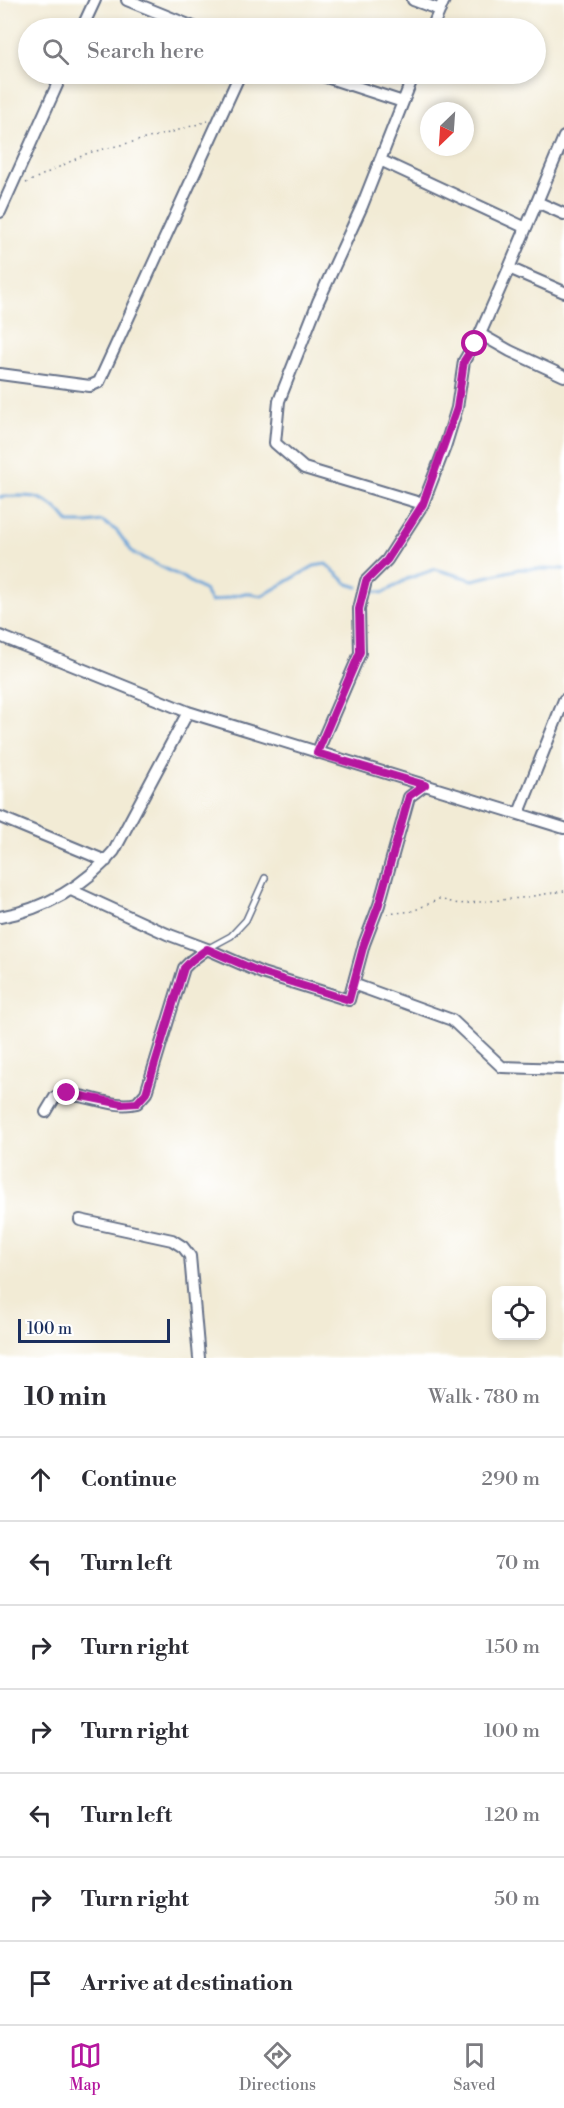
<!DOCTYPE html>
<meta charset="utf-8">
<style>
:root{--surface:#fff;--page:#f2f2f3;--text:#2b2b33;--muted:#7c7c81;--line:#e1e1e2;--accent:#b5179e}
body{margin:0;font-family:"Libre Bodoni",serif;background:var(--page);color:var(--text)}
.controls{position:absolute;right:18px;bottom:18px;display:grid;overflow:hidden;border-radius:12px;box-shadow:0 3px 9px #0003}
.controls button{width:54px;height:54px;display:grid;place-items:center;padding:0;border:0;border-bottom:2px solid var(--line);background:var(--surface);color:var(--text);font:30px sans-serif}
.compass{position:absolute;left:420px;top:102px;width:54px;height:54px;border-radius:50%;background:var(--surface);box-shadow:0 3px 9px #0003;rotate:205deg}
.scale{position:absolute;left:18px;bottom:15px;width:152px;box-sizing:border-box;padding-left:6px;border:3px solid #1b2f5e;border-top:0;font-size:16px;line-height:21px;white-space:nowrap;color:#1b2f5e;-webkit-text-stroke:4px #fff;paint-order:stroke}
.stop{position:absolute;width:18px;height:18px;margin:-14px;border:4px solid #b5179e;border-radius:50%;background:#fff}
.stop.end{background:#b5179e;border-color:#fff;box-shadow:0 2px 6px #0008}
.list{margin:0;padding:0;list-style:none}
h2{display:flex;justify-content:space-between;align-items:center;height:78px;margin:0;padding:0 24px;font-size:26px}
h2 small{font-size:20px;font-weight:400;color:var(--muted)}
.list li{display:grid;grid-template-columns:39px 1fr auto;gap:18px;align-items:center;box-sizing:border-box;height:84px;padding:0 24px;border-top:2px solid var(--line)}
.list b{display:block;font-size:22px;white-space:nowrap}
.list em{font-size:20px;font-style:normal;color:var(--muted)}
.icon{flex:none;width:33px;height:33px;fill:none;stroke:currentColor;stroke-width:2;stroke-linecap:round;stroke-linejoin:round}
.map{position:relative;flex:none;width:564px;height:1358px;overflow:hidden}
.search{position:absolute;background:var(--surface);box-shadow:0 3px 9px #0003;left:18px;right:18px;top:18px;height:66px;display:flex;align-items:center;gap:15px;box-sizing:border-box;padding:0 21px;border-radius:33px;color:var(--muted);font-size:22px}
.sheet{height:666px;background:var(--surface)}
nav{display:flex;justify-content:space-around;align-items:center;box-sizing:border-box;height:84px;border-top:2px solid var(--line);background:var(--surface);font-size:16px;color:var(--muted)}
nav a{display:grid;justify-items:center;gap:3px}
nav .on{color:var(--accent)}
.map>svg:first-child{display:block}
</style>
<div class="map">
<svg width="564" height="1358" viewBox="0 0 564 1358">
<rect width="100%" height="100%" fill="#fff"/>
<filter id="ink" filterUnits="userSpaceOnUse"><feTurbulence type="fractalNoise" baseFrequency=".0167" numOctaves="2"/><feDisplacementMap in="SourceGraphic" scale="12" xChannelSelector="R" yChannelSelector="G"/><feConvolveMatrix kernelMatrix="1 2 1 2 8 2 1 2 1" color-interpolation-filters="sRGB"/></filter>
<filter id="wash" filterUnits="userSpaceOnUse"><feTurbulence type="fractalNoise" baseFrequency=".008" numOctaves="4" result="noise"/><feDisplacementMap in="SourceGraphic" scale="24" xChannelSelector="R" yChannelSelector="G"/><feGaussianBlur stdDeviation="1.35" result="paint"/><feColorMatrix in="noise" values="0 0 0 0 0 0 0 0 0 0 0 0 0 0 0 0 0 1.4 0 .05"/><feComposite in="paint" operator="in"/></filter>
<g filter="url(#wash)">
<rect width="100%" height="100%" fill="#f2ebd5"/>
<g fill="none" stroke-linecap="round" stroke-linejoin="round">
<!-- stream -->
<path stroke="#68a2d7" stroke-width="3" d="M0 497C32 494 49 495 69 523H87L102 521 117 531 133 553 182 577 205 591 211 602 245 593 262 596 314 566 326 564 348 584 358 587
M373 591 383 593 407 579 435 569 473 580 519 569H564"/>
</g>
</g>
<g filter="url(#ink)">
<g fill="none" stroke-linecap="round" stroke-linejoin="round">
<!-- service casing -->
<g stroke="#667188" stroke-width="8">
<path id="service" d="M207 949 231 936 246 920 265 878"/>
</g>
<!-- minor casing -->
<g stroke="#667188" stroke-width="14">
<path id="minor" d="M127 0 196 28
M413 0 440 10
M82 28 95 0
M432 28 444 0
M317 74 403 102
M414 74 362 206 318 302 279 401 275 443 304 468 423 504
M564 137 537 202 564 214
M380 160 526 228
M537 202 509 268 564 292
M0 212 62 74
M480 334 510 351 564 376
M0 374 90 386 99 382 240 74
M0 636 188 712 564 828
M317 753 360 653 359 609 366 581 387 560 423 504 445 447 457 408 464 361 480 334 509 268
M519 813 564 700
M0 817 106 861
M0 917C45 909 85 886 114 851L188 712
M207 949 262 973 349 1000 364 944 379 905 409 797 425 785
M353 984 452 1020 502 1067 564 1069
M46 1112 55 1097C82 1089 109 1110 137 1103L146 1093 184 968 192 960 207 949 167 934 71 890
M80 1220 172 1240 183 1247 190 1256 199 1358"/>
</g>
<!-- path -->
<path stroke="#667188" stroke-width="1.5" stroke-dasharray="1.5 4.5" stroke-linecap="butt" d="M26 183 88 153 169 133 208 121
M387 914 413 911 439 899 459 904 521 898 564 891"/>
<!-- service -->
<use href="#service" stroke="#fff" stroke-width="5"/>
<!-- minor -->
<use href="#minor" stroke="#fff" stroke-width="10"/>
</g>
</g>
<g fill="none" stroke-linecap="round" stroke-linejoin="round" filter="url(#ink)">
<!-- route -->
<path stroke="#b5179e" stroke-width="8" d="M67 1093 122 1104 137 1103 146 1093 184 968 192 960 207 949 262 973 349 1000 364 944 379 904 409 796 425 785 317 753 360 652 359 609 366 581 387 560 423 504 457 408 464 361 475 344"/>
</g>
</svg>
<div class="controls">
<button><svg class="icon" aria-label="locate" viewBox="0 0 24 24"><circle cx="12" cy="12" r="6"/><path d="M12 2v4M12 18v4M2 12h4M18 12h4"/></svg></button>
</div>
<svg class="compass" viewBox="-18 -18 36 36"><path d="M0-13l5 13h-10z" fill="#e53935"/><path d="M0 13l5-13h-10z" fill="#7c7c81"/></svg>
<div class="scale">100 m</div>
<div class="stop" style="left:475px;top:344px"></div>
<div class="stop end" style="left:67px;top:1093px"></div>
<div class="search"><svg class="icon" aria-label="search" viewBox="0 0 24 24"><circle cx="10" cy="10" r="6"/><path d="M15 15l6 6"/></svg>Search here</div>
</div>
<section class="sheet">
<h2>10 min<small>Walk · 780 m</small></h2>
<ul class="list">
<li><svg class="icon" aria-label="ahead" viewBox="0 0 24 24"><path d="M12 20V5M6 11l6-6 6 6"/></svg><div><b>Continue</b></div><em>290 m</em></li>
<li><svg class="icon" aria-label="left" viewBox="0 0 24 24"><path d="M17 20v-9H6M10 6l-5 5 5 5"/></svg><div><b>Turn left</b></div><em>70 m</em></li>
<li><svg class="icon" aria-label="right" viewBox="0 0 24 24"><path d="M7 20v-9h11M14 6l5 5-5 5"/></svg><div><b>Turn right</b></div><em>150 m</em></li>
<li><svg class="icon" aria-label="right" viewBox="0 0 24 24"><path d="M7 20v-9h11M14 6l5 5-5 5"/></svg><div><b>Turn right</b></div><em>100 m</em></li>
<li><svg class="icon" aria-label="left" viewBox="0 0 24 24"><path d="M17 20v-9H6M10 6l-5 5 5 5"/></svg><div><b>Turn left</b></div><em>120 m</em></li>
<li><svg class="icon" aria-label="right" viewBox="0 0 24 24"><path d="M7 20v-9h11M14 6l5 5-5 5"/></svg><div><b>Turn right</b></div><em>50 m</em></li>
<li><svg class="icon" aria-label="arrive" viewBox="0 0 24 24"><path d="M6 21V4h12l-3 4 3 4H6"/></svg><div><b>Arrive at destination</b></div></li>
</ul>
</section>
<nav>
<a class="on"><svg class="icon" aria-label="map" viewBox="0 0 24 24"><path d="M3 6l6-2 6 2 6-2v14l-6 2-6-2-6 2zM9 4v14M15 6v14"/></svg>Map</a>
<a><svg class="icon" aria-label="directions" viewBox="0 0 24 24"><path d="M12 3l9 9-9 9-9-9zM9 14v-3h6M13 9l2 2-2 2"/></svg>Directions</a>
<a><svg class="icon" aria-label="saved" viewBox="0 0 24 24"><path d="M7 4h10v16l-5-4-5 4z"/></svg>Saved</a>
</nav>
